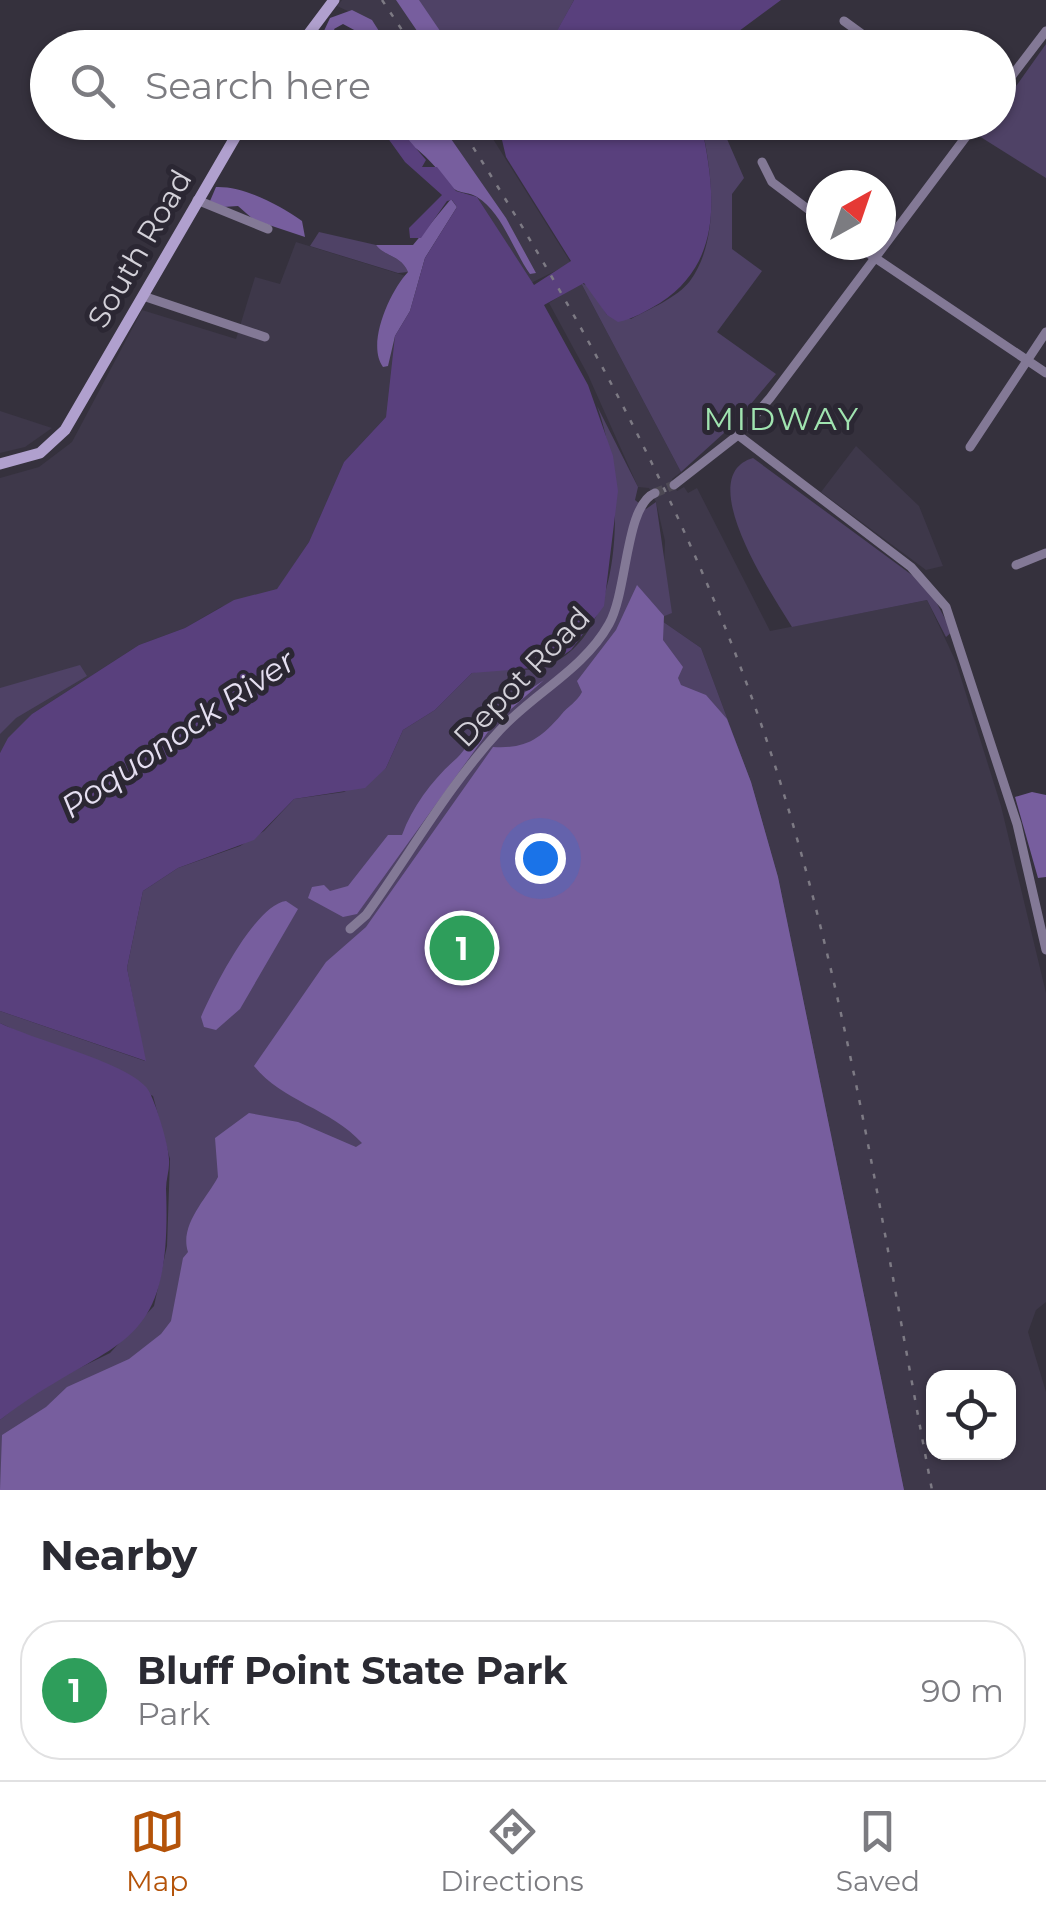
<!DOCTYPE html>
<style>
:root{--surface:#fff;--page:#f2f2f3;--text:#2b2b33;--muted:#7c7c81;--line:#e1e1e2;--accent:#b45309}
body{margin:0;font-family:Montserrat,sans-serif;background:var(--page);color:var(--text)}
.controls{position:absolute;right:30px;bottom:30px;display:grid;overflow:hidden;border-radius:20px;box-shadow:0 2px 8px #0004}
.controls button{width:90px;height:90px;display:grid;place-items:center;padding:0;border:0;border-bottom:2px solid var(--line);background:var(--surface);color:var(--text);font:50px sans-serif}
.compass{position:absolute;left:806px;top:170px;width:90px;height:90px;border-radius:50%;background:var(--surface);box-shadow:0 2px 8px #0004;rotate:40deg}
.you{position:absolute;left:540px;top:858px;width:35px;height:35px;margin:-25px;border:8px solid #fff;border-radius:50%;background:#1a73e8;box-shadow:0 0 0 15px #1a73e833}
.badge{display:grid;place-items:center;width:65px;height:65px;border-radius:50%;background:var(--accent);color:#fff;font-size:32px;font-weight:700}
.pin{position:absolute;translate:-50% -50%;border:5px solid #fff;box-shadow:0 2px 10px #0006}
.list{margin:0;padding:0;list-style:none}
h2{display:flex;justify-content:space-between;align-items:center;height:130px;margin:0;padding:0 40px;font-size:42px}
h2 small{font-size:32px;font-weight:400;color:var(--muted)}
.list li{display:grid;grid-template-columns:65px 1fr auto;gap:30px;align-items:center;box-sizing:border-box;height:140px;margin:0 20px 20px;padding:0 20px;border:2px solid var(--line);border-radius:40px}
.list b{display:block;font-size:38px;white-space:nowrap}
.list p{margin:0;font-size:32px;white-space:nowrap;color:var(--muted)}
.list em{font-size:32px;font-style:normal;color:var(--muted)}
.icon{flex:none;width:55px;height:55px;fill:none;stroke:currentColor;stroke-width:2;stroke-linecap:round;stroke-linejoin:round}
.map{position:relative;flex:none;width:1046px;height:1490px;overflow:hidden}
.search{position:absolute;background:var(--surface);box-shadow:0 2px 8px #0004;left:30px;right:30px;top:30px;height:110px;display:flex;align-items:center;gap:25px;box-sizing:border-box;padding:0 35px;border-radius:55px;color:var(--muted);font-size:38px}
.sheet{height:290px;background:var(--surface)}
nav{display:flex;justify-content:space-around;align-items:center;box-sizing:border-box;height:140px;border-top:2px solid var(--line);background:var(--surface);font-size:28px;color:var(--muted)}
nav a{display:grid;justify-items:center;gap:5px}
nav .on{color:var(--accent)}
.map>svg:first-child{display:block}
</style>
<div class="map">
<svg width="1046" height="1490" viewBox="0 0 1046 1490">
<rect width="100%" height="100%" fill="#35313d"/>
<!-- built -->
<path fill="#3e384a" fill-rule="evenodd" d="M342 0H399L432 47H385L367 20 337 6Z
M431 123H483L571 263 531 283Z
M296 242 419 280 386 417 344 462 309 542 277 590 221 607 185 628 139 645 32 714 0 753V478L39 467 72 442 142 310 236 339 255 277 280 284Z
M581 283 681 472 672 479 677 491 684 487 688 493 697 488 770 631 927 600 956 662 1001 806 1046 993V1302L1036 1310 1028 1332 1046 1392V1490H904L778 877 751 782 701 648 662 621 665 541 656 502 649 488 638 487 588 375 549 303ZM934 1378H1008V1452H934Z
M0 411 52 428 25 447 0 453Z
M856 446 919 506 943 566 926 570 821 492Z"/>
<!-- green -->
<path fill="#4f4266" d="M410 0H574L548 48 444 47Z
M1046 44V178L979 136 989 123 998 122 999 110Z
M701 123H720L744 178 732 194V249L762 271 717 332 776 374 735 423 681 472 581 283 590 287 607 315 631 319C649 309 677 298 690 281 721 238 712 171 701 123Z
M319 232 376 245C385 257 401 255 408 272L398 273 310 246Z
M597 406 638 487 635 500 646 509 656 502 672 613 662 617V621L701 648 751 782 778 877 904 1490H0V1420L39 1388 110 1353 154 1306 167 1246 170 1159 153 1096 0 1023V1011L145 1061 127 968 143 891 178 868 240 846 264 831 294 799 344 792 386 768 403 730 435 710 472 673C496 665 526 675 549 665 631 630 623 475 597 406Z
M753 458 916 578 932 594 952 632 946 637 927 600 792 627C774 597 691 476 753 458Z
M80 665 87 676 16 718 0 734V688Z"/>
<!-- forest -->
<path fill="#775e9e" d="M396 0H419L451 47H428Z
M352 10 372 20 389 47H363L356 31 343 24 334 29 343 47H326L323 33 330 18Z
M394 123H440L506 218 536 273 530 274C514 252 502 212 477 197 468 191 458 195 450 185 436 167 417 143 394 137L390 129Z
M216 187C244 186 280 205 302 221L305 237 254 220 238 206 223 207 210 201Z
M451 199 457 207 425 258 410 311 395 336 388 366 383 367C366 344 390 291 408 272 401 255 385 257 376 245H413Z
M637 585 664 616 663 640 683 667 678 678 681 685 706 695 727 719 751 782 778 877 904 1490H0L2 1435 46 1407 67 1387 129 1359 161 1334 171 1321 183 1258 188 1252C179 1225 207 1198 218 1177L215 1138 249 1113 298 1122 356 1147 362 1143C331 1109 282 1101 254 1066L326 962 366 927 493 747C526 749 540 739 561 715 568 706 577 702 582 692L577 681 616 630Z
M544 680 493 725 357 914 343 917 308 898 312 887 324 885 330 891 348 886 388 835H402C413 805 434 778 457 758 465 751 475 731 485 721 502 704 524 694 544 680Z
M1032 792 1046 795V877L1038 878 1015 797Z
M286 901 298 909 240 1009 216 1030 204 1027 201 1017C213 989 255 905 286 901Z"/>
<!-- water -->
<path fill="#59407d" d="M574 0H781L735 34 728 47H548Z
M377 123H394L391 133 408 139 426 160 422 167H437L456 191 477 197 534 285 571 261 506 157 498 123H701C715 190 725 261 660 303 646 311 633 319 618 322L607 315 584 283 544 305 588 385 613 456 618 491 604 606 571 650 546 667 472 673 435 710 403 730 386 768 365 788 294 799 254 840 178 868 143 891 127 968 146 1061 0 1011V753L8 738 32 714 139 645 185 628 234 600 277 589 309 542 344 462 386 417 395 336 410 311 425 258 457 207 452 200 447 201 421 238H410L409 228 442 195 405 162Z
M0 1023C36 1041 123 1061 146 1087 154 1095 169 1146 169 1159 170 1169 166 1179 166 1189 173 1362 112 1333 0 1420Z"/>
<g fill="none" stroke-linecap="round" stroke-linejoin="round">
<!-- minor-tunnel -->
<path stroke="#4d4954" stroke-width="9" stroke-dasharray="9 4.5" stroke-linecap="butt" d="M655 493 674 485"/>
<!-- minor -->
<path stroke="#837996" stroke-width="9" d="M844 21 881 48
M998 94 1046 31
M762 162 772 182 821 219
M197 200 268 229
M856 245 1046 373
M143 296 265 337
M738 435 911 567 946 607 1017 824 1046 950
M970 447 1046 332
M674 485 738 435 770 398 977 122
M1016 565 1046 553
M350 929 366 915C410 854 448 786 500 730 534 693 584 669 609 624 628 590 625 505 655 493"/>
<!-- secondary -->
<path stroke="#b0a0ce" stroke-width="11" d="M298 48 334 0
M0 464 40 453 65 430 244 122"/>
<!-- rail -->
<path stroke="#7d7a84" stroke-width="2.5" stroke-dasharray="5 10" stroke-linecap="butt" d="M382 0 414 48
M457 122C589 328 703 539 777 772 851 1005 886 1251 932 1490"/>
</g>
<g text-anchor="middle" stroke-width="10" stroke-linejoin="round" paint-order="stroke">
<!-- street labels -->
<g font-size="30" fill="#d3d1d9" stroke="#2b2733">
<text transform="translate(140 249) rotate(-60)" y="10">South Road</text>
<text transform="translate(522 677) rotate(-46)" y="10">Depot Road</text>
</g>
<!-- neighbourhood labels -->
<g font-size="32" letter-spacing="2.5" fill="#a0e4b0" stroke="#2b2733">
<text x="782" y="430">MIDWAY</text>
</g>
<!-- water labels -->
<g font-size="32" font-style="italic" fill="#e5dff1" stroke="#2b2733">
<text transform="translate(178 734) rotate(-34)" y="11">Poquonock River</text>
</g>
</g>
</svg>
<div class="controls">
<button><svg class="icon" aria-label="locate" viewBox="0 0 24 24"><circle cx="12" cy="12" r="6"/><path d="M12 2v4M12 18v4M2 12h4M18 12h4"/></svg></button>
</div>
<svg class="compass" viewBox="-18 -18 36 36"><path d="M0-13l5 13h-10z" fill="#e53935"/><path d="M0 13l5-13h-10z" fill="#7c7c81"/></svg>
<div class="you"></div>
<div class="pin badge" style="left:462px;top:948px;background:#2e9e5b">1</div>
<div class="search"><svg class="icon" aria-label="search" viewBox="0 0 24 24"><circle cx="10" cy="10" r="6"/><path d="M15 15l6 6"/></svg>Search here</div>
</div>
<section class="sheet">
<h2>Nearby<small></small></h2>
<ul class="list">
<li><span class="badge" style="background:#2e9e5b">1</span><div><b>Bluff Point State Park</b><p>Park</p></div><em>90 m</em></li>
</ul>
</section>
<nav>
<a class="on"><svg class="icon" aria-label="map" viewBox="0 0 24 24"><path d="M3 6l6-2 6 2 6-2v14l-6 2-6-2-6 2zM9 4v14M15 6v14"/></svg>Map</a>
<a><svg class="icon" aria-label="directions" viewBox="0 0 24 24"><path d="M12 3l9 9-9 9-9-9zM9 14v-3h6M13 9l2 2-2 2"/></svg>Directions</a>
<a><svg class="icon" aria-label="saved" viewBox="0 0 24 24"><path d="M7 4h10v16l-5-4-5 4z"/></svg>Saved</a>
</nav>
